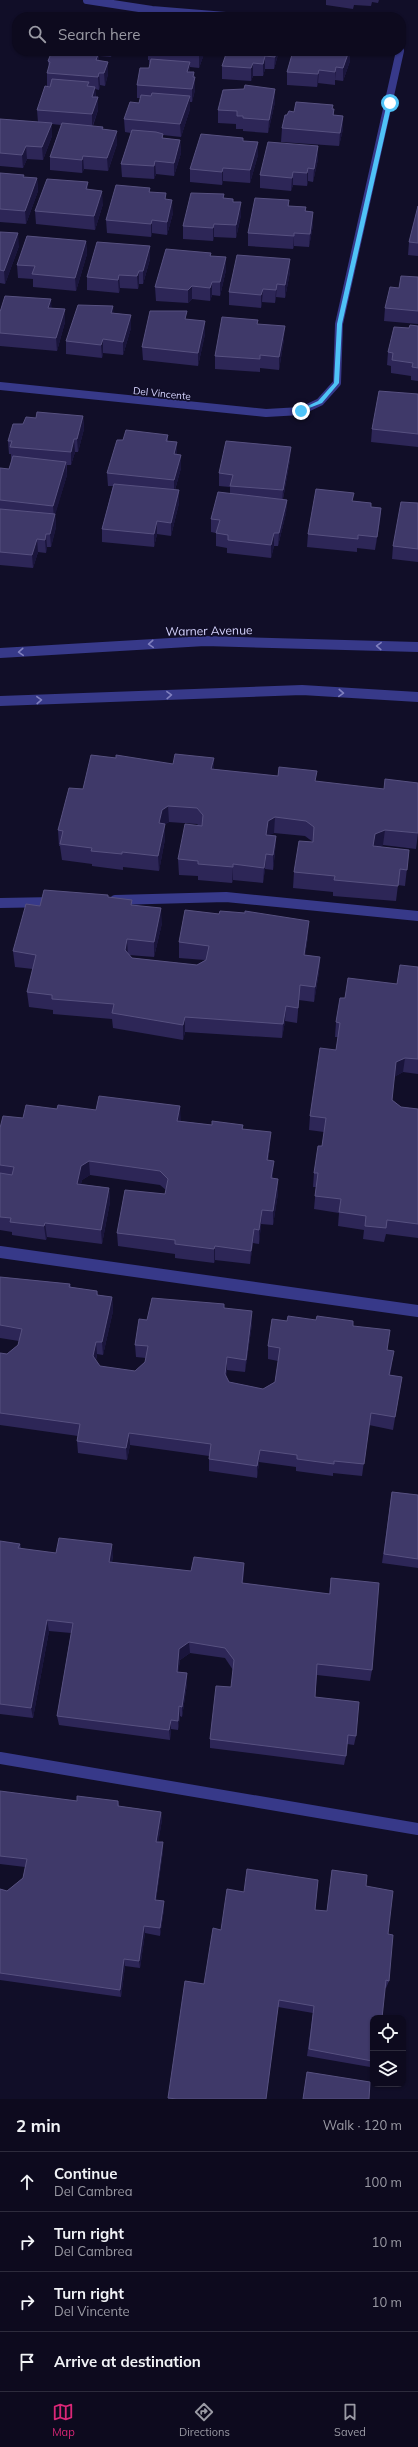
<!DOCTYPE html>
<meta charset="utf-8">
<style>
:root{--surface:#0d0a1e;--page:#161327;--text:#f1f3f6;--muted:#9a9aa4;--line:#2d2b3c;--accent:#db2777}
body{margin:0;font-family:Mulish,sans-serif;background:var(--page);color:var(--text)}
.controls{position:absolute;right:12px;bottom:12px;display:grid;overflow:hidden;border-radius:8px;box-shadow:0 1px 3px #0004}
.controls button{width:36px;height:36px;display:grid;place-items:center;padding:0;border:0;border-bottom:1px solid var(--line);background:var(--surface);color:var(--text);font:20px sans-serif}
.stop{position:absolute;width:12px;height:12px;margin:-9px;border:3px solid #4fc3f7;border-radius:50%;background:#fff}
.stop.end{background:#4fc3f7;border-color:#fff;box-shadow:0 1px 4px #0008}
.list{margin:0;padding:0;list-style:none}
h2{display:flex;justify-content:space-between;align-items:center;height:52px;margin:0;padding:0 16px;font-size:17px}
h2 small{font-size:13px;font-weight:400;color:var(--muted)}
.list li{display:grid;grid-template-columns:26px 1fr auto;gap:12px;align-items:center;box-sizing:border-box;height:60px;padding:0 16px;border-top:1px solid var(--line)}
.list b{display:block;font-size:15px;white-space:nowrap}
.list p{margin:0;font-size:13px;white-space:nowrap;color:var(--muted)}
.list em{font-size:13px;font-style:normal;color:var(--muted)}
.icon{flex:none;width:22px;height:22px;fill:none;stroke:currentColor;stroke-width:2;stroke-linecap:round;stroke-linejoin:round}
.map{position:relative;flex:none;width:418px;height:2099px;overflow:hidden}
.search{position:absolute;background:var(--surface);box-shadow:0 1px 3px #0004;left:12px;right:12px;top:12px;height:44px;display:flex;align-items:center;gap:10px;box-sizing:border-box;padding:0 14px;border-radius:16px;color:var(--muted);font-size:15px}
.sheet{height:292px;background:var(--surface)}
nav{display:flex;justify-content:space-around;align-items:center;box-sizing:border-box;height:56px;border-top:1px solid var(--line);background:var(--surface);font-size:11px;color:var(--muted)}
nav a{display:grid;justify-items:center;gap:2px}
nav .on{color:var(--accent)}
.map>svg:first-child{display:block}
</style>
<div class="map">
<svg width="418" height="2099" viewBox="0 0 418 2099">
<rect width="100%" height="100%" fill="#110e28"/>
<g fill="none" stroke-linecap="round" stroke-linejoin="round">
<!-- minor-far2 -->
<path stroke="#373989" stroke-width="8" d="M87 0 152 10 238 17
M0 386 266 413 301 411 320 402 337 383 339 324 400 51"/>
<!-- minor-far1 -->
<path stroke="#373989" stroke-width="10" d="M0 653 205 641 418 647
M0 701 302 690 418 697
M115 900 226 897 418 916
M0 903 55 902"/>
<!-- minor -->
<path stroke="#373989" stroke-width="12" d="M0 1252 418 1311
M0 1758 418 1829"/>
</g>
<!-- wall -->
<path fill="#2d2657" d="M326 0H379L378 3 372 2 371 6 354 5 353 9 326 5Z
M52 51H113L111 57 99 56V61L108 62V74L105 86 100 85 99 90 95 89 96 97 98 110 93 126 103 129 117 144 108 171 84 169 82 173 50 170V157L61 125 52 124V136L43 160 27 159 23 168 0 166V119L38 122 37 110 50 86H47V73L49 67 48 61Z
M148 51H205L199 68 190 67V72H194L195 90 192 102H190V109L181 137 163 135V138L180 140 181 153 174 176 156 174 154 179 122 177 121 164 131 133 125 132 124 119 139 103 141 98H137V85L149 68 150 64 149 63V60H148Z
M279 51 274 69H265L263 76H253L251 81 222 79V66Z
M293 51H350V61L343 81 335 80V85L318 83 317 87 287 85V72Z
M275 89V102L268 133 243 131V129H236V124L218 123V110Z
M333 109 334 115 343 116V129L339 146 281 142 282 128 287 115 294 112Z
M243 141 258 142V155L250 183 223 181 222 185 190 182V169Z
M318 159 313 182 308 181 307 186 293 185 291 191 260 188V175Z
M0 173 24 177 37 178 38 191 26 224 0 222Z
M88 182V190L103 204 95 230 36 224 35 211Z
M150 188V192L166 199 173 213 167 235 152 233 151 237 107 233 106 220Z
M224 194V198L233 202 241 215 236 238 214 237 213 241 183 239V226Z
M289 200V206L306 207V211L313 212V225L309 247 294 246 293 249 248 246V233Z
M418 206V256L408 255 409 242Z
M0 232 19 246 5 284 0 283Z
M86 241 87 254 76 291 33 287V279L18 278 17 265Z
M211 253V256L226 270 220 296 212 295 210 301 192 299 188 303 156 301 155 287Z
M150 259 143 284H139L138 289 120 288 119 293 87 290V277Z
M290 272 285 298 276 297 275 303 262 302 261 308 229 305V292Z
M418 277V324L384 321 385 308 399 288Z
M65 309V322L57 351 0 346V312Z
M114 313 131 315V328L123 355 103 353 102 358 66 354V341Z
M187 320 205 321V334L198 366 143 360 142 347Z
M258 324 284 339 279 370 260 368V372L215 369V356Z
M418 326V381L411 380V376L391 373V366L387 365 388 352 409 328Z
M418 394V447L371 442 372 429Z
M83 416 84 429 78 452H75L71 465H67V475L55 514 56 527 51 547H47L46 553 38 552 33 568 0 565V468L9 469 12 460H11V454H9L8 441 23 424 36 418Z
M168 435V441L177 455 181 468 175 490H179V503L171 536 157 534 154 547 102 542V529L113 486H108L107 473Z
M290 460 283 499 287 500 286 513 278 546H274L271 558 227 553V548L216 546V533L211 532V519L230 493V487L219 486V473Z
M353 501 371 503V507L381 508 380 521 375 550 357 548V552L307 547 308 534Z
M418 503V562L392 559 393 546Z
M173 764 317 782 418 833 416 849 383 845 380 847 409 850 405 886 398 885 396 901 333 896V892L293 888 294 872 313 842 305 836 274 833 269 835 276 836 275 852 273 870 265 869 263 883 233 880 232 883 198 880V876L179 875 178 859 198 825 197 824 169 822 165 824V839L159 871 123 867V870L92 866V864L62 860 60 846H59L58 830 83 789Z
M108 897 132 905 162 923 154 957 129 955 132 958 197 965 205 960 179 958V942L308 936 305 955 320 957 319 972 314 1002 299 1000 297 1023 285 1021 282 1038 185 1032 183 1040 113 1028 112 1019 53 1014V1010L29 1007 27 992 33 969 15 967 13 951 40 906Z
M418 967V1074L403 1072 394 1077 392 1100 401 1107 418 1109V1238L386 1234 384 1242 363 1239 364 1230 338 1226 339 1213 314 1209 316 1187H313L314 1173 322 1146 324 1132 309 1130 310 1116 336 1050 338 1037H335L336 1022 345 998 397 984Z
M57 1109 181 1120 180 1121 212 1125H243V1129L270 1147 268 1160 273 1175V1178L278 1193 273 1225 261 1224 259 1244 253 1243 250 1264 215 1260 214 1263 175 1258V1254L118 1246 117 1233 165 1194 166 1190 160 1185 90 1175 82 1180 81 1184 109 1188 110 1202 102 1244 47 1237 46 1240 12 1235V1232L0 1230V1128L23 1118Z
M0 1277 70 1284 71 1287 97 1291 98 1295 112 1297 113 1311 103 1355 97 1354 96 1361 100 1366 135 1371 145 1362 146 1358 136 1357 135 1345 147 1320 224 1308 252 1324 245 1372 227 1370 226 1376 229 1382 263 1389 275 1382 278 1361 268 1359V1346L287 1321 353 1326 387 1350 392 1364 390 1375 402 1377 393 1430 369 1425 362 1476 333 1473V1476L296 1471V1467L259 1462 257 1478 209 1471V1456L130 1445 127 1460 78 1453 77 1441 78 1436 0 1425V1353L7 1354 18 1345 19 1341 0 1338Z
M392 1492 418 1495V1568L382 1563Z
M0 1541 20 1544 21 1549 56 1553 113 1555 112 1562 191 1571 244 1563 243 1583 329 1594 331 1578 372 1670 370 1681 317 1675 315 1697 356 1736 354 1745 347 1744 346 1756 344 1765 210 1748V1739L231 1687 233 1670 225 1658 190 1653 180 1660 178 1672 187 1673V1684L182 1717 180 1716 178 1730 171 1729 170 1740 59 1725 57 1716 71 1633 49 1631 33 1718 0 1714Z
M0 1793 77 1801H118L119 1806 161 1812 162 1820 158 1842 163 1851 156 1900 164 1909 160 1936 145 1933 140 1968 125 1966 121 1997 0 1980V1889L7 1891 23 1878 25 1867 0 1864Z
M332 1870 366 1886 388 1934 389 1981 386 1988H385L373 2018 372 2061 370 2067 307 2056 313 2013 278 2007 266 2099H168V2098L204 1984 221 1930 315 1910 327 1911Z
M307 2072 369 2099H303Z"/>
<!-- shaded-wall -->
<path fill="#1a153c" d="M110 51H113L111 57Z
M200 51H205L199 68V55Z
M276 51H279L274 69 275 57Z
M349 51H350V61L343 81V68Z
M99 52V65L96 60Z
M265 56V69L263 76V64Z
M108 62V74L105 86 104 73Z
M190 62V75L187 72Z
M253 63V76L251 81V68Z
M336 67 335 80V85V72Z
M319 70 318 83 317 87 318 74Z
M194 72V82L195 77V90L192 102V89L193 77Z
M99 73 100 85 99 90 98 77Z
M95 87 96 100 92 97Z
M275 89V102L268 133 269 120Z
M190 96V109L181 137 180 124Z
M98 97V110L92 127V114Z
M343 116V129L339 146 340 133Z
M52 123V136L43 160 42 147Z
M117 131V144L108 171 107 158Z
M180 140 181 153 174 176V163Z
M258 142V155L250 183V170Z
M26 146 27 159 23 168 22 155Z
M318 146V159L313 182 314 169Z
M83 156 84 169 82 173V160Z
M155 161 156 174 154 179V166Z
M223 168V181L222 185V172Z
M308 168V181L307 186V173Z
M293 172V185L291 191 292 178Z
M37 178 38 191 26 224 25 211Z
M88 182V195L86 189Z
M102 191 103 204 95 230 94 216Z
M172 200 173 213 167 235V222Z
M241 202V215L236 238V225Z
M313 212V225L309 247 310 234Z
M152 220V233L151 237V224Z
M214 224V237L213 241V228Z
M18 233 19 246 5 284 4 271Z
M294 233V246L293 249 294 236Z
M86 241 87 254 76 291 75 278Z
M150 246V259L143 284V271Z
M226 257V270L220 296V282Z
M290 259V272L285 298V285Z
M139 271V284L138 289 137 276Z
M119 275 120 288 119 293 118 280Z
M212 282V295L210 301V288Z
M277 284 276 297 275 303 276 290Z
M192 286V299L188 303V290Z
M263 289 262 302 261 308V295Z
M51 299 52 312 48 308Z
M113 306 114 319 111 313Z
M65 309V322L57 351 56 338Z
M131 315V328L123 355V342Z
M205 321V334L198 366V353Z
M285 326 284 339 279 370V357Z
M103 339V353L102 358 101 345Z
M83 416 84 429 78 452 77 439Z
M74 439 75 452 71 465V452Z
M177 442V455L174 454Z
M291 447 290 460 282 503 283 490Z
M181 455V468L174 493V480Z
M66 462 67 475 54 519 53 506Z
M179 490V503L171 536V523Z
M287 500 286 513 278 546 279 533Z
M381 508 380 521 375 550 377 537Z
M55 514 56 527 51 547 50 534Z
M157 521V534L154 547V534Z
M274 533V546L271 558V545Z
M46 534 47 547 46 553 45 540Z
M37 539 38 552 33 568 32 555Z
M214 758V774L211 769Z
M168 806 169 822 165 824V839L159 871 158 856 159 823 162 810Z
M275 817 274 833 267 837 266 835 268 821Z
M385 830 383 845 374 850 373 846 375 834Z
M276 836 275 852 273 870V855Z
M266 854 265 869 263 883 264 868Z
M233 864V880L232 883 233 867Z
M161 908 162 923 154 957V942Z
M309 921 308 936 303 970 304 955Z
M127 939 128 955 125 950Z
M320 957 319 972 314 1002 315 987Z
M286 1006 285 1021 282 1038 283 1024Z
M185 1017V1032L183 1040V1025Z
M405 1058 403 1072 394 1077 396 1062Z
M180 1106 181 1120 178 1135 177 1121Z
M271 1132 270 1147 266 1174 267 1160Z
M89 1161 90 1175 82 1180 78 1198 77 1184 81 1166Z
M274 1161 273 1175 271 1192V1178Z
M278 1179V1193L273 1225V1211Z
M109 1188 110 1202 102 1244 101 1230Z
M262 1210 261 1224 259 1244V1230Z
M45 1223 47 1237 46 1240 44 1226Z
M254 1229 253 1243 250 1264 251 1251Z
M215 1246V1260L214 1263V1249Z
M112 1297 113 1311 103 1355 102 1342Z
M252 1311V1324L245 1372 246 1360Z
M96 1342 97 1354 94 1369 93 1356Z
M394 1351 392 1364 387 1388 389 1375Z
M227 1357V1370L225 1386V1374Z
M129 1433 130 1445 127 1460 126 1448Z
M260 1450 259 1462 257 1478V1466Z
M112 1544 113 1555 110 1573 109 1562Z
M244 1563V1574L241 1594 242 1583Z
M47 1620 49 1631 33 1718 31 1708Z
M189 1642 190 1653 180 1660 177 1682V1672L179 1649Z
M187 1673V1684L182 1717V1707Z
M179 1706 180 1716 178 1730V1721Z
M171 1720V1729L170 1740 169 1730Z
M161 1812 162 1820 157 1850 156 1842Z
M163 1842V1851L155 1908V1900Z
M164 1901V1909L160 1936V1928Z
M144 1926 145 1933 140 1968 139 1961Z
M124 1959 125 1966 121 1997 120 1990Z"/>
<!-- building -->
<path fill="#3f3969" stroke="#575180" d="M76 16 93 17H75Z
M52 51H91L99 52 96 60 108 62 104 73H99L98 77 47 73 50 62 48 61Z
M154 51H200L199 55Z
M227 51H276L275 57 265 56 263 64 253 63 251 68 222 66Z
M293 51H349L343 68 336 67 335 72 319 70 318 74 287 72Z
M151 59 190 62 187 72H194L193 77H195L192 89 137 85 140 68H149Z
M52 79 89 82 87 86 95 87 92 97H98L92 114 37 110 45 86 50 87Z
M245 85 275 89 269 120 243 118V116H237V111L218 110 223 90 244 89Z
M152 93 190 96 180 124 124 119 130 102 139 103 141 95 151 96Z
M296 102 333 105 332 109H334L333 115 343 116 340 133 282 128 285 115H287L289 111 294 112Z
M0 119 52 123 42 147 26 146 22 155 0 153Z
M62 123 103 127 102 129 117 131 107 158 83 156 82 160 50 157Z
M132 130 156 132 163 134 162 138 180 140 174 163 155 161 154 166 121 164Z
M201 134 243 138V141L258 142 250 170 223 168 222 172 190 169Z
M268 142 318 146 314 169 308 168 307 173 293 172 292 178 260 175Z
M0 173 24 175 23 177 37 178 25 211 0 209Z
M47 179 88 182 86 189 102 191 94 216 35 211Z
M116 185 150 188 149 192 166 193 165 199 172 200 167 222 152 220 151 224 106 220Z
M191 193 224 194 223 198 233 199V202H241L236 225 214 224 213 228 183 226Z
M255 198 289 200 288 206 306 207 305 211 313 212 310 234 294 233V236L248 233Z
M418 206V243L409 242Z
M0 232 18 233 4 271 0 270Z
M27 236 86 241 75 278 32 274 35 266 17 265Z
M97 242 150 246 143 271H139L137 276 119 275 118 280 87 277Z
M166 249 211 253 210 256 226 257 220 282H212L210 288 192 286 188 290 155 287Z
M237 255 290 259 285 285 277 284 276 290 263 289 261 295 229 292Z
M401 276 418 277V311L385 308 390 287 399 288Z
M5 296 51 299 48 308 65 309 56 338 0 333V312Z
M78 305 113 306 111 313 131 315 123 342 103 339 101 345 66 341Z
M150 311H187L185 319 205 321 198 353 142 347Z
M222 317 258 320 257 324 285 326 279 357 260 355V359L215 356Z
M410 325 418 326V368L412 367 413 363 392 360 393 353 388 352 394 327 409 328Z
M379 391 418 394V434L372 429Z
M37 412 83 416 77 439H74L71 452 10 447 12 441H8L13 424H23L26 417 36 418Z
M126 430 168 435 166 441 177 442 174 454 181 455 174 480 107 473 117 440H123Z
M226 441 291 447 283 490 230 486 233 475 219 473Z
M13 456 66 462 53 506 0 500V468L9 469Z
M114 484 179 490 171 523 157 521 154 534 102 529Z
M316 489 354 493 352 501 371 503V507L381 508 377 537 358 535V539L308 534Z
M218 492 287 500 279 533H274L271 545 228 540V535L216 533 220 520 211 519Z
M401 502 418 503V549L393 546Z
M0 509 55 514 50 534H46L45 540 37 539 32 555 0 552Z
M175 754 214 758 211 769 278 776 279 767 317 771 315 781 384 789 385 779 418 783V833L385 830 375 834 373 846 409 850 407 870 400 869 398 886 334 880 335 876 294 872 299 841 313 842 314 827 306 821 275 817 268 821 266 835 276 836 273 855 266 854 264 868 233 864V867L198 864V861L178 859 185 824 202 826 203 815 197 808 168 806 162 810 159 823 165 824 158 856 122 852V854L91 851 92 848 60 844 63 831 58 830 69 788 83 789 91 755 116 758V755L173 764Z
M44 890 108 895V897L132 900 131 905 161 908 154 942 127 939 125 950 132 958 197 965 206 960 209 946 179 942 185 910 219 914 220 911 245 913V911L309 921 304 955 320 957 315 987 300 985 298 1008 286 1006 283 1024 185 1017 183 1025 112 1013 114 1004 52 999V995L27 992 36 955 13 951 26 904 40 906Z
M400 965 418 967V1059L405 1058 396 1062 392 1100 401 1107 418 1109V1224L387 1220 386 1228 365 1226 366 1216 339 1212 341 1199 315 1196 318 1173H314L318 1146H322L326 1118 310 1116 320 1048 336 1050 340 1023 336 1022 340 998H345L348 978 397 984Z
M99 1096 180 1106 177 1121 212 1125V1121L243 1125 242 1129 271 1132 267 1160 274 1161 271 1178 278 1179 273 1211 262 1210 259 1230 254 1229 251 1251 215 1246 214 1249 175 1244V1240L117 1233 125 1190 165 1194 168 1179 160 1171 89 1161 81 1166 77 1184 109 1188 101 1230 45 1223 44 1226 10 1222 11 1218 0 1217V1173L12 1175 14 1167 0 1165V1128L3 1116 23 1118 26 1105 57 1109 58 1105 96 1110Z
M0 1277 70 1284 69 1287 97 1291V1295L112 1297 102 1342H96L93 1356 100 1366 135 1371 145 1362 148 1346 135 1345 139 1319 147 1320 152 1298 224 1304V1308L252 1311 246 1360 227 1357 225 1374 229 1382 263 1389 275 1382 280 1348 268 1346 272 1319 287 1321 288 1316 316 1320 317 1316 353 1321V1326L390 1330 387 1350 394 1351 389 1375 402 1377 395 1417 371 1413 364 1464 334 1461V1464L297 1459V1455L260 1450 257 1466 209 1459 211 1444 129 1433 126 1448 77 1441 80 1424 0 1413V1353L7 1354 18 1345 22 1329 0 1325Z
M392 1492 418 1495V1559L384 1554Z
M59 1538 112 1544 109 1562 191 1571 194 1557 244 1563 242 1583 330 1594 331 1578 379 1583 372 1670 317 1664 315 1697 359 1702 356 1736 348 1735 346 1756 210 1739 216 1686 231 1687 234 1660 225 1648 189 1642 179 1649 177 1672 187 1673 182 1707 179 1706 178 1721 171 1720 169 1730 57 1716 73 1623 47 1620 31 1708 0 1704V1541L20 1544 18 1548 56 1553Z
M0 1791 77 1801V1796L118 1801V1806L161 1812 156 1842H163L155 1900 164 1901 160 1928 144 1926 139 1961 124 1959 120 1990 0 1973V1889L7 1891 23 1878 27 1859 0 1856Z
M247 1869 318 1880 315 1910 327 1911 332 1870 367 1875 366 1886 393 1891 388 1934 393 1935 389 1981 386 1980 382 2018H373V2049L372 2061 309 2049 314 2006 279 2000 266 2099H177L168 2098 185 1981 204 1984 213 1928 221 1930 227 1889 244 1892Z
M307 2072 370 2082 369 2099H303Z"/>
<!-- one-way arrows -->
<defs><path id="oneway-chevron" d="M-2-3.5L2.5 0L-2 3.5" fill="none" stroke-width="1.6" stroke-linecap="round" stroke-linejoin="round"/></defs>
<g stroke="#7f7fbe">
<use href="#oneway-chevron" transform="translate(151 644) rotate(176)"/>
<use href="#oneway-chevron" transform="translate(379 646) rotate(-178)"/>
<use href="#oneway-chevron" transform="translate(21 652) rotate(176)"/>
<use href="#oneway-chevron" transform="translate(341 693) rotate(3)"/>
<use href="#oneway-chevron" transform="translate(169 695) rotate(-2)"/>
<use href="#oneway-chevron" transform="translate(39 700) rotate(-2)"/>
</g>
<!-- route -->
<path fill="#4fc3f7" d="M390 102 392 103 342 324 339 383 322 403 299 412V410L318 401 334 383 337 324 387 103Z"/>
<g text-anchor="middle" stroke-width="3.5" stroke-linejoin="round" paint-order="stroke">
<!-- far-street labels -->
<g font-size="10" fill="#d7d5ff" stroke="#110e28">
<text transform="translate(162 393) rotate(6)" y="4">Del Vincente</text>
</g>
<!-- street labels -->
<g font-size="12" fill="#d7d5ff" stroke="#110e28">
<text transform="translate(209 631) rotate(-1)" y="4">Warner Avenue</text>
</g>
</g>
</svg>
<div class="controls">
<button><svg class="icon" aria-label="locate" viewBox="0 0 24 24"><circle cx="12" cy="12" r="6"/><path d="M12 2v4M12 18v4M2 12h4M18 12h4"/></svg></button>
<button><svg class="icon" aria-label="layers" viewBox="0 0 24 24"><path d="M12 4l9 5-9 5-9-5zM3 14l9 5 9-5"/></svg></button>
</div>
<div class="stop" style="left:390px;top:103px"></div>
<div class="stop end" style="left:301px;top:411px"></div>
<div class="search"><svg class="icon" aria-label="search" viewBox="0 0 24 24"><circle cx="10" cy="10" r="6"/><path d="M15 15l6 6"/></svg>Search here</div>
</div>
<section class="sheet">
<h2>2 min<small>Walk · 120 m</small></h2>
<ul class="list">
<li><svg class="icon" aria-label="ahead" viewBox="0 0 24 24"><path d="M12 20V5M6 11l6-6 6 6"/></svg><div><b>Continue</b><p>Del Cambrea</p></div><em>100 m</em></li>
<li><svg class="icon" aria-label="right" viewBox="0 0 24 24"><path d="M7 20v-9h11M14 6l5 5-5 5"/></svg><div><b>Turn right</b><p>Del Cambrea</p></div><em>10 m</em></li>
<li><svg class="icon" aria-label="right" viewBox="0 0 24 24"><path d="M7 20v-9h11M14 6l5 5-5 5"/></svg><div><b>Turn right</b><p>Del Vincente</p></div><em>10 m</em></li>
<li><svg class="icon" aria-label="arrive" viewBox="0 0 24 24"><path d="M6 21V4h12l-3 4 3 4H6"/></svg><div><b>Arrive at destination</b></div></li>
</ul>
</section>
<nav>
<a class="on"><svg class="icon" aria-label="map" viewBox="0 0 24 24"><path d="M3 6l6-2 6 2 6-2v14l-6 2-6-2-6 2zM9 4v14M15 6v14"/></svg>Map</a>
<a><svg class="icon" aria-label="directions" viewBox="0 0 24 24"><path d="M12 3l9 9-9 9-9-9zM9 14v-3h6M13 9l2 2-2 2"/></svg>Directions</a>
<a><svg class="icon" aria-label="saved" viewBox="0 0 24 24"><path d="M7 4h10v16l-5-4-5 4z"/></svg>Saved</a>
</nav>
